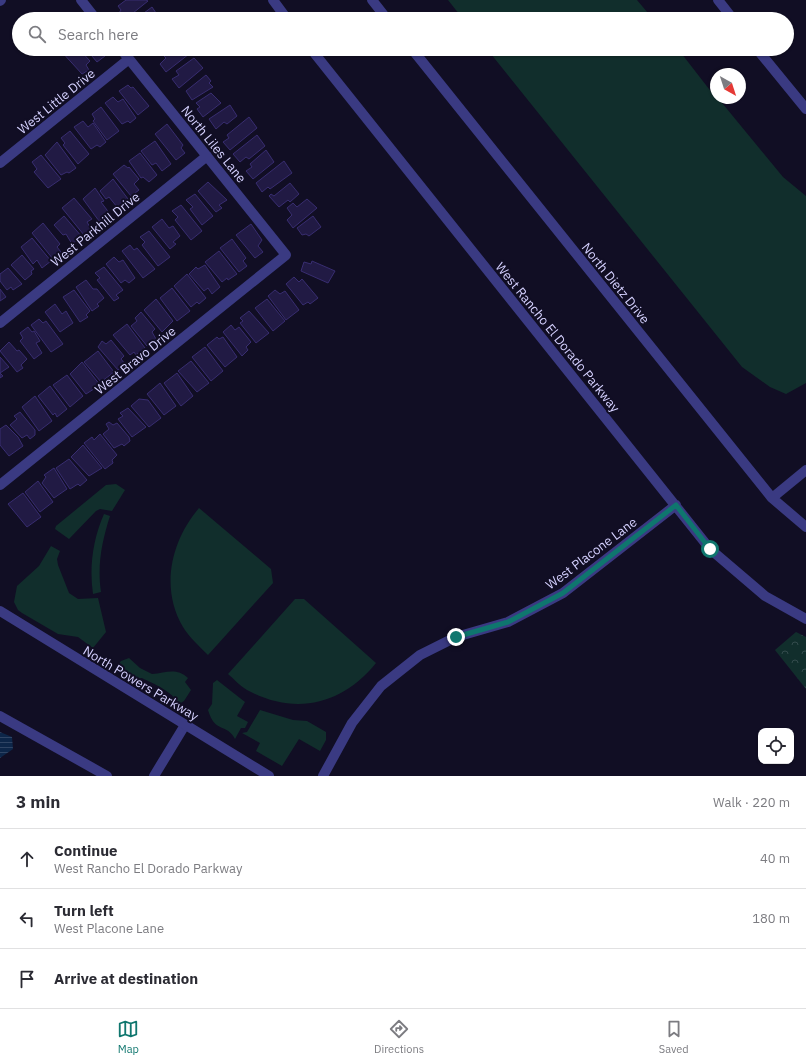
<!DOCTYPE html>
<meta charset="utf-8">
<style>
:root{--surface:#fff;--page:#f2f2f3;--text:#2b2b33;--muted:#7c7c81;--line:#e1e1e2;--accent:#0f766e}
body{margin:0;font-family:"IBM Plex Sans",sans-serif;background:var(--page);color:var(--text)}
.controls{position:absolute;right:12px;bottom:12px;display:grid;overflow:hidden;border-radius:8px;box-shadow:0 1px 3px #0004}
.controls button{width:36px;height:36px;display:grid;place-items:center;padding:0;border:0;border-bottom:1px solid var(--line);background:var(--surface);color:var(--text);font:20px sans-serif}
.compass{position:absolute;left:710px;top:68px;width:36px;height:36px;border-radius:50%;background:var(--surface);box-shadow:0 1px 3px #0004;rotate:141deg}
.stop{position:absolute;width:12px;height:12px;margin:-9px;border:3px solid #0f766e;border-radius:50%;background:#fff}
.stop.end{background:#0f766e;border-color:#fff;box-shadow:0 1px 4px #0008}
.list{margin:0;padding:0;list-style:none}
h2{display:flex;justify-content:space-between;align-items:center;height:52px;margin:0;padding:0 16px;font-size:17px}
h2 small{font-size:13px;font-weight:400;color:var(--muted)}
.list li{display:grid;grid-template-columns:26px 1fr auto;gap:12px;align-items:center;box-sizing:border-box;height:60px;padding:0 16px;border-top:1px solid var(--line)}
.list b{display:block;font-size:15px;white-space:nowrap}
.list p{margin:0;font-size:13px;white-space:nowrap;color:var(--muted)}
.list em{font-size:13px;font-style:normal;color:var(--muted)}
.icon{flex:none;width:22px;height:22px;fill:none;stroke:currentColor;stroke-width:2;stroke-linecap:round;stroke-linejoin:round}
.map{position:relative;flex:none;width:806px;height:776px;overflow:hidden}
.search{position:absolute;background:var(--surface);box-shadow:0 1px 3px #0004;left:12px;right:12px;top:12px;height:44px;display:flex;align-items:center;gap:10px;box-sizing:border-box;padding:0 14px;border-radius:22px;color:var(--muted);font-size:15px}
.sheet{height:232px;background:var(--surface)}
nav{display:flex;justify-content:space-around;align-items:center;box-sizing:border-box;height:56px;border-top:1px solid var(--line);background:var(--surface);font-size:11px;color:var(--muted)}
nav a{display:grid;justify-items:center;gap:2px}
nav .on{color:var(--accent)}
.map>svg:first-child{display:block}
</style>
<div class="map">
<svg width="806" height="776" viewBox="0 0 806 776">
<defs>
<pattern id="forest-crowns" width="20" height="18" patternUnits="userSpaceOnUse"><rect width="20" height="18" fill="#112e2c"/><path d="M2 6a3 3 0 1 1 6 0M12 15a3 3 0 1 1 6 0" fill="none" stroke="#334b4c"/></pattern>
<pattern id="water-rules" width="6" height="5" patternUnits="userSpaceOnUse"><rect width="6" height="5" fill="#0d2649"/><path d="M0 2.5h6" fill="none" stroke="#2f4464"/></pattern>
</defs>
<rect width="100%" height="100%" fill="#110e24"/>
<!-- grass -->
<path fill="#112e2c" d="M448 0H637L653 19H463Z
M487 49H678L716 98H718L783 177 806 196V383L786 394 770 387 742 367Z
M116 484 125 490 112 511 100 509 96 511 69 539 55 529 56 526 106 485Z
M199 508 271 569 273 583 208 655C200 647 189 637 183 627 160 588 171 541 199 508Z
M104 514 110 516C102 541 97 565 101 592L93 594C89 567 93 539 104 514Z
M51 546 60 551 57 559 58 565 69 593 78 599 98 598 106 632 93 648 78 637 58 634 22 613 18 610 14 602 17 586 39 566Z
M295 599H304L376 663C342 705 295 716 247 690 240 686 234 679 228 674Z
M129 658 140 668 152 674C166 673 176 667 188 678L185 682 191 690 184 701 179 704C172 691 154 684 142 678L137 679 115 669 121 661Z
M217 680 245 702 237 716 248 722 245 728H241L235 739C227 723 215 734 208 710L212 704 213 683Z
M260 710 293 720 307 721 326 732V740L320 751 299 739 282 766 256 751 260 743 242 733 247 732Z"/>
<!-- forest -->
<path fill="url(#forest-crowns)" d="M796 632 806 637V689L775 650Z"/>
<!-- water -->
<path fill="url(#water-rules)" d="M0 732 12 737 13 749 0 758Z"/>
<!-- building -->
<path fill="#211a44" stroke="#382d70" d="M126 0H146L148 1 128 17 126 15 122 19 119 13 121 10 118 6Z
M152 7 160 19H136Z
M64 49H79L90 61 86 65 89 70 82 74 61 51Z
M86 49H101L105 56 97 62Z
M148 49H165L158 55 155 51 152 54Z
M173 49H185L189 54 166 72 160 64 166 58 164 56Z
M194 58 203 68 179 88 172 79 179 75 176 71Z
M206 75 211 81 209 83 213 87 192 100 186 91Z
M128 85 131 88 133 87 149 106 138 115 119 91Z
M211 93 221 103 203 117 197 109 200 107 196 103Z
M113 97 118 102 123 99 136 118 130 123 128 121 122 124 105 103Z
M230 105 237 116 227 124 224 122 216 129 209 119Z
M101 107 119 131 107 140 93 121 95 119 92 114Z
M249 117 257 128 230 150 223 142 229 138 227 135Z
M83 121 88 127 93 123 106 142 100 147 97 145 91 149 74 127Z
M167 124 183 145 181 148 185 153 176 160 155 134Z
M70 131 89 154 78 164 63 145 65 143 61 138Z
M257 135 265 146 249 159 246 157 240 162 233 154Z
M155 141 171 164 162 171 156 163 152 165 141 151Z
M57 142 76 168 69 173 67 172 61 175 45 155Z
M266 150 274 162 253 179 246 171 252 167 250 164Z
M140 153 157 175 149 182 143 177 141 178 129 161Z
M41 155 61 179 48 188 34 172 37 169 32 162Z
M284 161 292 173 270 189 268 187 262 192 256 183Z
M124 165 128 168 129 167 139 179 134 184 139 190 131 196 113 174Z
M113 179 128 199 117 207 109 197 106 199 100 191Z
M208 182 227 200 219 205 222 208 216 212 198 191Z
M290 183 299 194 290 202 288 200 279 207 269 196 271 194 274 196Z
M95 188 104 201 101 202 110 214 99 221 83 199Z
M195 194 213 216 202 225 190 209 193 207 186 200Z
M74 198 92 219 87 222 91 229 84 235 62 208Z
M307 199 317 208 293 228 287 220 292 215 287 208 293 203 297 207Z
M181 205 202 231 191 240 175 220 178 217 172 211Z
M64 216 82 237 72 244 66 234 63 235 54 225Z
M313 216 321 227 309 236 306 234 302 235 297 228Z
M162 219 169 228 173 226 180 236 173 242 176 244 170 249 152 227Z
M43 223 60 244 57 247 61 252 53 259 32 233Z
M251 224 262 240 258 246 263 252 255 258 236 235Z
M149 231 170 257 158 266 142 245 145 242 140 237Z
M32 238 51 261 42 268 37 260 33 264 21 247Z
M232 239 246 258 243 261 247 266 239 272 220 248Z
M130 245 134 250 137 248 155 269 143 278 122 251Z
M219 251 237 274 228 280 227 278 222 282 205 262Z
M22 255 34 269 31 271 32 274 25 280 11 265Z
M114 257 119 262 123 260 135 278 129 283 125 280 121 283 106 264Z
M312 261 335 271 328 283 301 271 304 262 311 264Z
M205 265 220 287 212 294 208 288 204 291 189 274 196 267 198 269Z
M104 267 123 290 116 295 119 298 114 301 97 280 100 278 95 273Z
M8 268 22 284 13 290 11 287 7 290 0 281V274Z
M187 274 206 298 199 304 197 302 191 307 174 286Z
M294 277 299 282 302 279 318 298 310 304 308 302 303 305 286 284Z
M86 280 93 289H97L104 298 97 304 99 306 92 311 76 287Z
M172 288 190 311 177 321 160 298Z
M0 289 6 297 0 301Z
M74 290 90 311 86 315 88 317 80 322 63 297Z
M275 290 280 294 285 291 299 310 286 320 268 296Z
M156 299 173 321 162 332 144 310Z
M267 299 285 321 273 331 255 308Z
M55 304 62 314 66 311 73 323 60 332 45 312Z
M249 311 269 333 256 343 240 323 243 321 240 318Z
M141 312 155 329 152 332 156 339 147 346 131 326 137 321 135 318Z
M39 319 43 323 46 321 63 344 51 352 31 325Z
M127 324 145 348 136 355 134 352 130 355 113 335Z
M231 325 235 330 239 327 251 342 246 347 248 350 242 356 223 332Z
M28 327 32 332 34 331 40 341 36 343 42 353 34 359 20 341 23 338 20 333Z
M217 337 219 339 223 337 237 357 225 367 207 345Z
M111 340 124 356 121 359 125 364 118 370 98 347 102 341 106 344Z
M9 342 17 351 19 350 27 359 21 365 23 368 17 372 0 351Z
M205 347 223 371 211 381 192 357Z
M98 351 114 372 101 382 84 362Z
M0 357 9 367 0 373 3 376 0 378Z
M191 361 209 383 197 392 178 371Z
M82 362 100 385 86 394 70 374Z
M177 373 193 396 181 406 164 383Z
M67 375 83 396 70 407 53 385Z
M160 383 176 406 164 415 147 394Z
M50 386 67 409 57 417 55 413 53 415 38 396Z
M35 396 52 421 39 431 22 407Z
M139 399 148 400 161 418 149 427 131 406Z
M128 408 146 427 132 437 118 419 123 416 120 413Z
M20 412 35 430V435L30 439 27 435 22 438 10 425 17 419 14 416Z
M109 422 113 425 117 423 129 437 130 441 124 446 122 444 114 448 103 434 109 429 106 424Z
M6 425 18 437 23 446 9 456 0 445V429Z
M100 434 117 455 112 460 113 463 105 469 84 443 92 437 94 440Z
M83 445 102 468 89 476 71 457Z
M69 459 87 480 80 486 78 484 70 489 56 468Z
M54 468 67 489 54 498 42 483 46 477 44 475Z
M38 481 53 502 40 512 25 492Z
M23 493 41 517 27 527 8 504Z"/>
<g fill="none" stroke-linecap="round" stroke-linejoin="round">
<!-- minor -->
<path stroke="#3a3a82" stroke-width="10" d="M81 0 96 19
M372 0 387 19
M718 0 733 19
M0 1 1 0
M412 49 772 498 806 527
M757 49 806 109
M0 163 129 59
M0 323 207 156
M0 485 286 255 121 49
M772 498 806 470
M0 716 107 776
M154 776 185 725"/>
<!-- tertiary -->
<path stroke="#3a3a82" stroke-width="10" d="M273 0 287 19
M311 49 710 549 765 596 806 619
M0 611 269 776
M323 776 352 723 381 686 420 655 456 637 508 622 563 593 676 505"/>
</g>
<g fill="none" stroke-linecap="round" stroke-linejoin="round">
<!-- route -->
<path stroke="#0f766e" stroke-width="5" d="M456 637 508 622 563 593 676 505 710 549"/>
</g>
<g text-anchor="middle" stroke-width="4" stroke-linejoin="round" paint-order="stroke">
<!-- street labels -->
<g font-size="13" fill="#d5d1ff" stroke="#110e24">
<text transform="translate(56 101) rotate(-39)" y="5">West Little Drive</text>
<text transform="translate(214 144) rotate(51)" y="5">North Liles Lane</text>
<text transform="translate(95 229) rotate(-39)" y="5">West Parkhill Drive</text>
<text transform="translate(616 283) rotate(51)" y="5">North Dietz Drive</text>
<text transform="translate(558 337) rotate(51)" y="5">West Rancho El Dorado Parkway</text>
<text transform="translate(135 360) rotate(-39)" y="5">West Bravo Drive</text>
<text transform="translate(591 553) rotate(-37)" y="5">West Placone Lane</text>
<text transform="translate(141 683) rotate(31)" y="5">North Powers Parkway</text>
</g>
</g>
</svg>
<div class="controls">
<button><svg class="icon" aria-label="locate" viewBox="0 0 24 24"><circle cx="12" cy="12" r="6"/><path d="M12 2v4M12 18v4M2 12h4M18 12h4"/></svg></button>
</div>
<svg class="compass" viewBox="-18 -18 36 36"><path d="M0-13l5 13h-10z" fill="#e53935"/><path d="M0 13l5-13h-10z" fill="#7c7c81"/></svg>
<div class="stop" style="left:710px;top:549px"></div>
<div class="stop end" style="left:456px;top:637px"></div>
<div class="search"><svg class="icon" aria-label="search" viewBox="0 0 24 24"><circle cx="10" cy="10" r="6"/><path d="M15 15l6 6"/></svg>Search here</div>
</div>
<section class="sheet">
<h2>3 min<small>Walk · 220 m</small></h2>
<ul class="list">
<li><svg class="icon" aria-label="ahead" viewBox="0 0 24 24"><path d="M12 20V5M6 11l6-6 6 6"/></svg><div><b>Continue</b><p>West Rancho El Dorado Parkway</p></div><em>40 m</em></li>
<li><svg class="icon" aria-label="left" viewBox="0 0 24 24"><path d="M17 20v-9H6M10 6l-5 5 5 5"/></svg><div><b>Turn left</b><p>West Placone Lane</p></div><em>180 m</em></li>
<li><svg class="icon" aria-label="arrive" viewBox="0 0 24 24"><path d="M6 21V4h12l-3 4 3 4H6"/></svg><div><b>Arrive at destination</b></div></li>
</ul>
</section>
<nav>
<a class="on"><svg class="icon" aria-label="map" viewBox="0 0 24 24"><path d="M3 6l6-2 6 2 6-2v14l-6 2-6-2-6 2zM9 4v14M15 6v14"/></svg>Map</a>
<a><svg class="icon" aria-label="directions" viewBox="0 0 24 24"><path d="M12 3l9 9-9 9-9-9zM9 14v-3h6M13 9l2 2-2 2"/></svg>Directions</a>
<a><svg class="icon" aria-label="saved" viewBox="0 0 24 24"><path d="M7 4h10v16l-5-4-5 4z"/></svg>Saved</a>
</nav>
